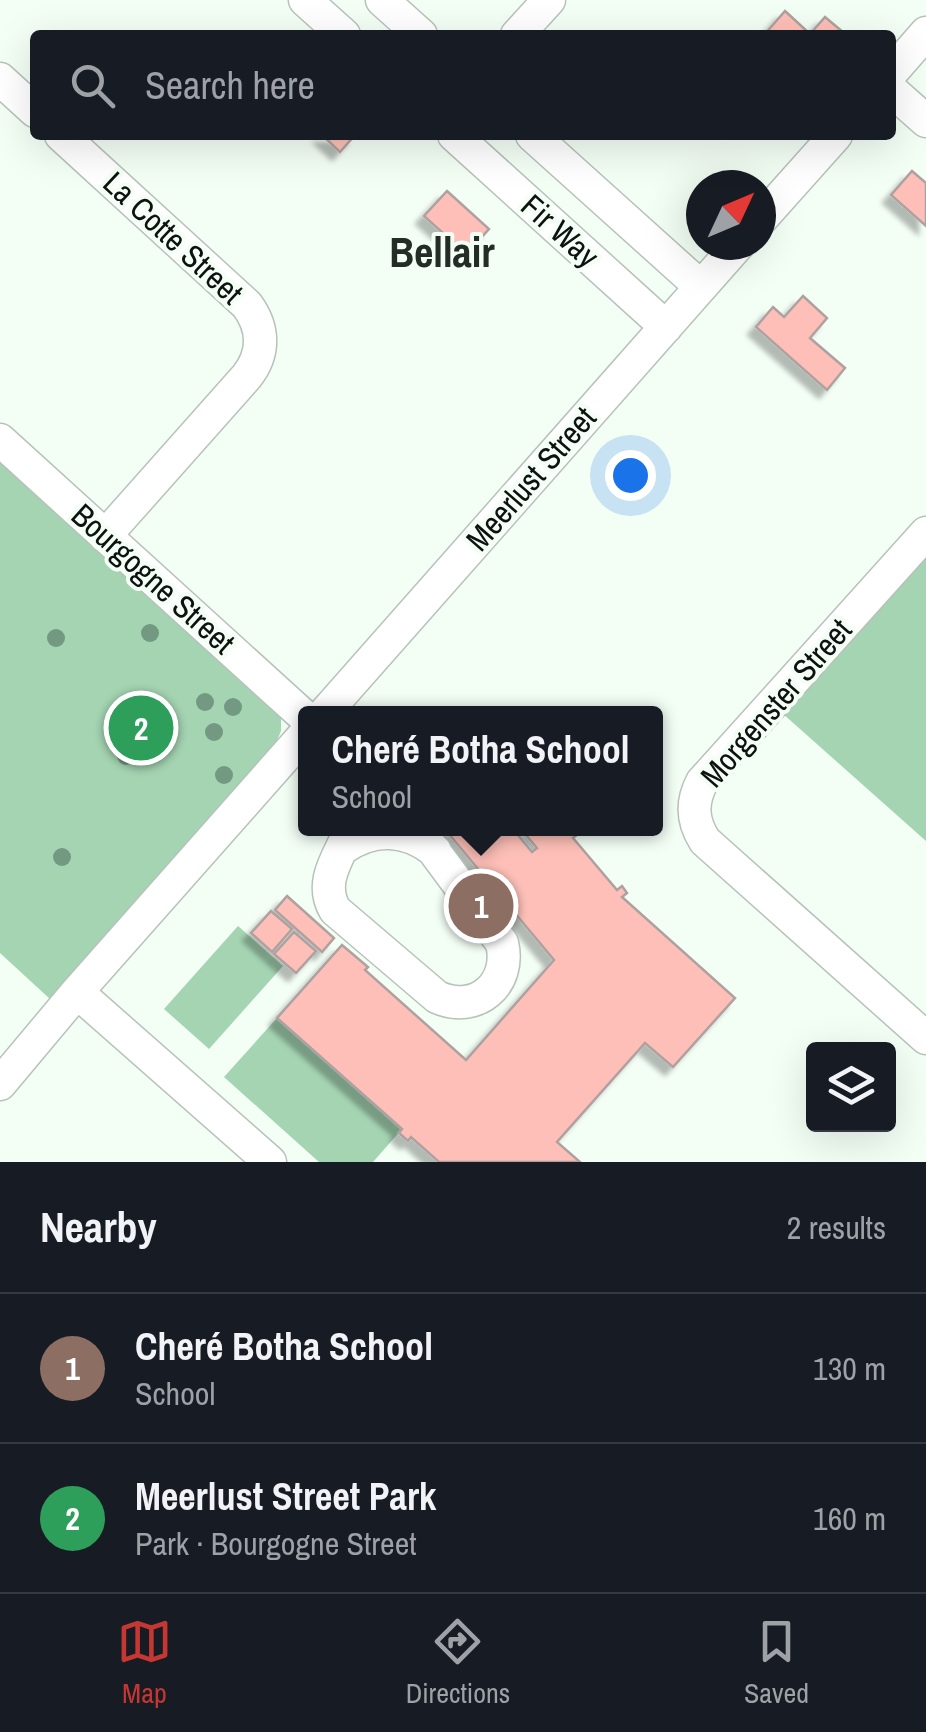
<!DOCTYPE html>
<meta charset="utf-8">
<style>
:root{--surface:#171b24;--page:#20242c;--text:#f1f3f6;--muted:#9ea1a6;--line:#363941;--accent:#c53732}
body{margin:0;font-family:"Archivo Narrow",sans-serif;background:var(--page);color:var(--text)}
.controls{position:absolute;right:30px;bottom:30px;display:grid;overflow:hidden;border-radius:10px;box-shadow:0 10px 40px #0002}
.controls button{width:90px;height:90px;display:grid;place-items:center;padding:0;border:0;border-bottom:2px solid var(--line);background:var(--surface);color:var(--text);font:50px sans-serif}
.compass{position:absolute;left:686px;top:170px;width:90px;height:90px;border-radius:50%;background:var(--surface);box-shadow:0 10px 40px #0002;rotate:46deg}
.you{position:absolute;left:630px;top:475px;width:35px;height:35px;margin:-25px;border:8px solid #fff;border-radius:50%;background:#1a73e8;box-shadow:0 0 0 15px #1a73e833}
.badge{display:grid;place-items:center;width:65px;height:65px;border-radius:50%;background:var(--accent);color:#fff;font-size:32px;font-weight:700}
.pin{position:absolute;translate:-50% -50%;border:5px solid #fff;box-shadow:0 2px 10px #0006}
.popup{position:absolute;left:298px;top:706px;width:365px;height:130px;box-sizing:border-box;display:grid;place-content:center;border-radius:10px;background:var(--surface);filter:drop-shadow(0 2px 8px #0005);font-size:32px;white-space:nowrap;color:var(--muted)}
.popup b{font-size:38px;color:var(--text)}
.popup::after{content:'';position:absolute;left:50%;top:100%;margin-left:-20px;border:20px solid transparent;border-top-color:var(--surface)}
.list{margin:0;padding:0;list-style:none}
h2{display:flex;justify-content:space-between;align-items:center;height:130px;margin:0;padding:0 40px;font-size:42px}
h2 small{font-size:32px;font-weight:400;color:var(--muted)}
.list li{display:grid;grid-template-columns:65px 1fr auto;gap:30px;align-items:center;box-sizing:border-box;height:150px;padding:0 40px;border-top:2px solid var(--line)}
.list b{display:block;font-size:38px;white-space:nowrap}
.list p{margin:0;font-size:32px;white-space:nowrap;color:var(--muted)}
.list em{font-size:32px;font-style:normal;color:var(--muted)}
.icon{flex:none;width:55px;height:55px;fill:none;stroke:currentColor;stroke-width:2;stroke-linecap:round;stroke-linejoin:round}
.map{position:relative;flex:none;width:926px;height:1162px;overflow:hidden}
.search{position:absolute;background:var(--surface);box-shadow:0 10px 40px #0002;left:30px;right:30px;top:30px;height:110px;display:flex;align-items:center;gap:25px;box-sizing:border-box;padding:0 35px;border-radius:10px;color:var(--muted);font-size:38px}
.sheet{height:430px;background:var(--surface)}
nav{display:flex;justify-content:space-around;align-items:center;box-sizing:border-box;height:140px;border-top:2px solid var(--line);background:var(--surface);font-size:28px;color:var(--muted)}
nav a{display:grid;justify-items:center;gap:5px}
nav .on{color:var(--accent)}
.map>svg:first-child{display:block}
</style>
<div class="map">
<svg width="926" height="1162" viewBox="0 0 926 1162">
<defs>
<filter id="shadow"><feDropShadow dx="-8" dy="8" stdDeviation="2.5" flood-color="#0004"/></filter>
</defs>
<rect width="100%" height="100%" fill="#f3fef5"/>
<!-- green -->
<path fill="#a4d4b2" d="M0 457 281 717V731L276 743 50 999 0 953Z
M926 550V841L782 713Z
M238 926 283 966 209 1049 164 1009Z
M277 1018 402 1129 373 1162H319L224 1077Z"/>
<!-- building -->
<path fill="#fdbfb7" stroke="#aea19f" stroke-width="2.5" filter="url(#shadow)" d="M785 11 810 34 825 17 843 32 840 35H764Z
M322 135H355L340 152Z
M912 171 926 183V226L891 195Z
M447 191 489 229 466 254 424 216Z
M803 296 827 318 810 338 845 368 827 390 756 327 773 307 784 317Z
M444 828H512L532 852 537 848 520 828H574L578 834 573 838 617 890 622 886 627 893 622 897 735 998 673 1067 645 1043 557 1142 580 1162H439L411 1137 408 1141 399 1133 402 1129 277 1018 342 945 368 967 365 970 466 1060 554 960Z
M287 896 334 938 322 952 275 910Z
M271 911 292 929 272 952 251 933Z
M294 932 316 951 296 973 274 954Z"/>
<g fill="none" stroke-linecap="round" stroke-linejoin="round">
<!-- minor casing -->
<g stroke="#b7c2ba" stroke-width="35">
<path id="minor" d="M305 0 344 35
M382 0 421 35
M517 35 549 0
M891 73 926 33
M0 79 35 111
M891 90 926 121
M61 135 247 305C264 328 265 353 247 376L105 536
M454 135 666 327
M532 135 701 287
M761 219 836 135
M0 440 306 718
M926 533 702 782C691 803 692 821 705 841L926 1038
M324 714 738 245
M351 828C340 856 318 881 335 910L437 997C476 1015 512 984 502 943L417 828
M343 848C373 827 406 828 435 851
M77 992 270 1162
M0 1084 77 992 306 733"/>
</g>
<!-- minor -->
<use href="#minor" stroke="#fff" stroke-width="32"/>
</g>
<!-- trees -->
<g fill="#739983">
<circle cx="150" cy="633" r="9"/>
<circle cx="56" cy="638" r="9"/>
<circle cx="205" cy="702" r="9"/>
<circle cx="233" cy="707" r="9"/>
<circle cx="214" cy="732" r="9"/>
<circle cx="126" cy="756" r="9"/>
<circle cx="224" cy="775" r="9"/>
<circle cx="62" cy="857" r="9"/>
</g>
<g text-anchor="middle" stroke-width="8" stroke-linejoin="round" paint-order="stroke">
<!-- street labels -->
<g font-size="32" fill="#0e110f" stroke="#f3fef5">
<text transform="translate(560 231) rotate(42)" y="11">Fir Way</text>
<text transform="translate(173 238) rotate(43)" y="11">La Cotte Street</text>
<text transform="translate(531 479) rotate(-49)" y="11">Meerlust Street</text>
<text transform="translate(153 579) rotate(42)" y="11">Bourgogne Street</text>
<text transform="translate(776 703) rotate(-49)" y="11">Morgenster Street</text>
</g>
<!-- district labels -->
<g font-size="42" font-weight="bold" fill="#242c26" stroke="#f3fef5">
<text x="442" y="267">Bellair</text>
</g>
</g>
</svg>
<div class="controls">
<button><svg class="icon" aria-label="layers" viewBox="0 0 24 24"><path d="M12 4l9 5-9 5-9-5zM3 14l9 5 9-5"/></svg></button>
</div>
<svg class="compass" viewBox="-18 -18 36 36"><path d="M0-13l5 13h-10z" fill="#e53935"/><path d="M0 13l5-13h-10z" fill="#9ea1a6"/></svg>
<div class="you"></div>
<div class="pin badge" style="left:481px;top:906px;background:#8d6e63">1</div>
<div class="popup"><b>Cheré Botha School</b>School</div>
<div class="pin badge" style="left:141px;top:728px;background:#2e9e5b">2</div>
<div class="search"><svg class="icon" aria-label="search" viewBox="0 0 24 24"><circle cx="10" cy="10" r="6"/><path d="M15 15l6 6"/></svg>Search here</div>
</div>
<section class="sheet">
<h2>Nearby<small>2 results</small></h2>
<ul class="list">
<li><span class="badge" style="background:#8d6e63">1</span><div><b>Cheré Botha School</b><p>School</p></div><em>130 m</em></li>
<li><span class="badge" style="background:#2e9e5b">2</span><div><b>Meerlust Street Park</b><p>Park · Bourgogne Street</p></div><em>160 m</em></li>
</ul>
</section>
<nav>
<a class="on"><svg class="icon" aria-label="map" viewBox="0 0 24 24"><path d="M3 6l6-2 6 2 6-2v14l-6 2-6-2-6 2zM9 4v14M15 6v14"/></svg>Map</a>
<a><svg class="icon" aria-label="directions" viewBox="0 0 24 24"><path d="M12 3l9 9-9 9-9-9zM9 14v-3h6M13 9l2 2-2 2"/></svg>Directions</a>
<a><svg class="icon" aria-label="saved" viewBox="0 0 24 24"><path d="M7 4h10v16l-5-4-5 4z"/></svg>Saved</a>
</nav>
